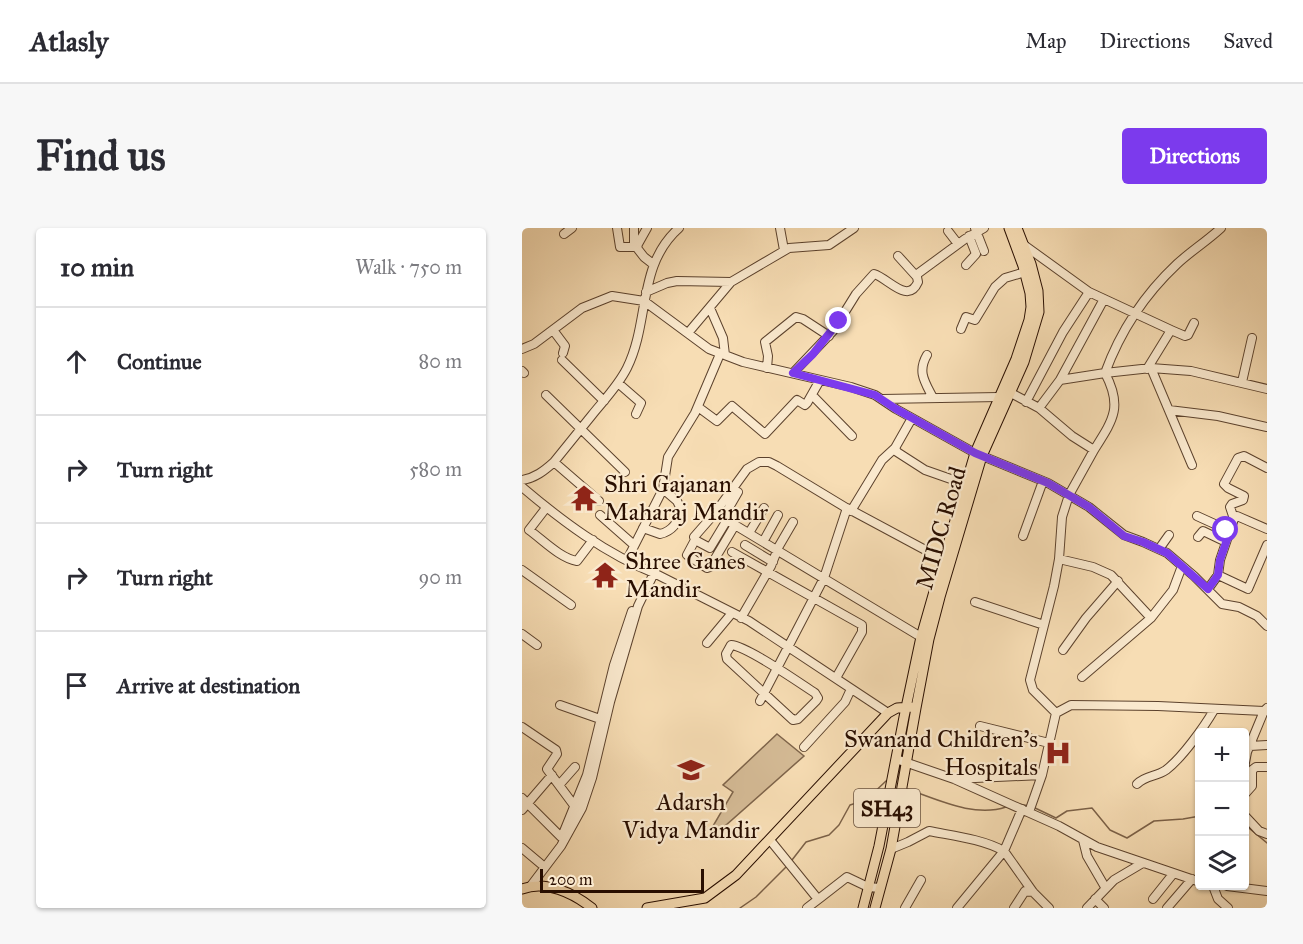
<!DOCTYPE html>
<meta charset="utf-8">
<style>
:root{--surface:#fff;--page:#f7f7f7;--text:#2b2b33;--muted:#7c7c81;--line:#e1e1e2;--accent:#7c3aed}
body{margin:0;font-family:"IM FELL Great Primer",serif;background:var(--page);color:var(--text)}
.controls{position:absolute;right:18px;bottom:18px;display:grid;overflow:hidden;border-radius:6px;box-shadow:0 2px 4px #0004}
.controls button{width:54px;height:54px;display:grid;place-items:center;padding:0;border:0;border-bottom:2px solid var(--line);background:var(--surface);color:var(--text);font:30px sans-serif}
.scale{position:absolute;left:18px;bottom:15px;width:164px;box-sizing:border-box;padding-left:6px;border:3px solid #290e00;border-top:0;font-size:16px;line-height:21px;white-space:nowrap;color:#290e00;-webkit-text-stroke:4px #fae9ce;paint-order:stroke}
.stop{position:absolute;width:18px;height:18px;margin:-14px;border:4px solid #7c3aed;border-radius:50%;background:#fff}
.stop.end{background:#7c3aed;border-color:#fff;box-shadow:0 2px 6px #0008}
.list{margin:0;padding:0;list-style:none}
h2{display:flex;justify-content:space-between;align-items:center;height:78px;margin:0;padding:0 24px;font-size:26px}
h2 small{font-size:20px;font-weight:400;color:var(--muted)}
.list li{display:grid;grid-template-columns:39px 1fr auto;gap:18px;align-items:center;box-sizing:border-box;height:108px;padding:0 24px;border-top:2px solid var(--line)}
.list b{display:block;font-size:22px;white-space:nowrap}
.list em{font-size:20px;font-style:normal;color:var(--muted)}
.icon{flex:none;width:33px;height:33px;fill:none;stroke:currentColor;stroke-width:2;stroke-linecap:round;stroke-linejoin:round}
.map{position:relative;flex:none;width:745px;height:680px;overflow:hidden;border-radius:6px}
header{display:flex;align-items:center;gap:36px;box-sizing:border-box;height:84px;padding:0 30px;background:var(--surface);border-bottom:2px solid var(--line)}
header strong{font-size:28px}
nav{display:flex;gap:33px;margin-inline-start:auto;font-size:21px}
.intro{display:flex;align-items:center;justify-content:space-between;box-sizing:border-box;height:144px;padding:0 36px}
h1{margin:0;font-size:42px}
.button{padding:15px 27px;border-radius:6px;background:var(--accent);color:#fff;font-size:21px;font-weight:700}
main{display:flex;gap:36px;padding:0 36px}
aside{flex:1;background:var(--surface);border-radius:6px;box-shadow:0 2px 4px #0004}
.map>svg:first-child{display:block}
</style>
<header>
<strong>Atlasly</strong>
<nav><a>Map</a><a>Directions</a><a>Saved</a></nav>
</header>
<div class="intro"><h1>Find us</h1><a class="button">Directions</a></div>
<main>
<aside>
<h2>10 min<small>Walk · 750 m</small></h2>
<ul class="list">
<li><svg class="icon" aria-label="ahead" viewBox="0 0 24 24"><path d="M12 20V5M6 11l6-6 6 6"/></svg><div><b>Continue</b></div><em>80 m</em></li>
<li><svg class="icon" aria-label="right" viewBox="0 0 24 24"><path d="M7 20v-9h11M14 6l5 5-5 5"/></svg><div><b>Turn right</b></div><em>580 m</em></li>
<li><svg class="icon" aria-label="right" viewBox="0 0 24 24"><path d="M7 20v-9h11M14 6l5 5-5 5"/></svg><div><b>Turn right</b></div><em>90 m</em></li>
<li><svg class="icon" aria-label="arrive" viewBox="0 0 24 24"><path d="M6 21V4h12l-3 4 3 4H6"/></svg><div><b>Arrive at destination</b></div></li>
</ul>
</aside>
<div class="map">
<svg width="745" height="680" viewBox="0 0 745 680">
<rect width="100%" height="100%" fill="#f7ddb4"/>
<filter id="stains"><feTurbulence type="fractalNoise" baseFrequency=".00333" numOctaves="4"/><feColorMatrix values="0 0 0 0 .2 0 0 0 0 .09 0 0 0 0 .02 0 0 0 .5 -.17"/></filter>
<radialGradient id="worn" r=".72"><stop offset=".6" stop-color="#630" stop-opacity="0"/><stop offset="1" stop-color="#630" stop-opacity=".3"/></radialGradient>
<!-- green -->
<path fill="#d4ba95" stroke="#7e644a" stroke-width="1.5" d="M255 506 282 528 195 605 191 598 211 564 201 557Z"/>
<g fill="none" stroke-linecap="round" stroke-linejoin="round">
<!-- stream -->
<path stroke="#7b6047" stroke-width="1.5" d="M385 561C415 571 452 590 484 579
M497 576 507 578
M511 579 534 590 545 583 570 580 588 602 605 610 632 593 661 591 678 588
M722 596 745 615
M270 632 284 614 307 607 317 597 328 577 344 572 364 553
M218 680 234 669 265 638"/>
<!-- minor casing -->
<g stroke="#5c422d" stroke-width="10">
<path id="minor" d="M95 0 98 19H112V15L116 16 125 0
M112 0V15
M258 0 262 22
M453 0 462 23
M426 3 436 16
M42 6 50 0
M116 16 115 20 122 29 131 36
M502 17 567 64 649 102 625 141
M444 37 454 26 447 8
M394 47 443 11 462 0
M124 64 145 55 155 53 209 54 267 20 307 17 332 0
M188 80 201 110 203 127
M439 101 444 89 453 92 473 59 483 50 503 44
M31 102 43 118 41 125
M649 102 663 108 666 107 672 95
M166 105 209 54
M0 121 12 116 60 80 90 68 122 73 187 121 221 134 329 159 353 167 374 181 453 225 526 255 567 279 602 307 621 314 645 325 672 348 700 376 717 379 735 388 745 398
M405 127C395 144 403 154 411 170
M40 132 82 173
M245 140 246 128 243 114 274 89 281 91 307 108
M629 140 670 237
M0 143 2 145
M271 145 311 103 334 66 352 46C366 50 386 77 396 54L395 49 376 28
M538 152 582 71
M720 154 730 110
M96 155 119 175 114 186
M485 163 517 180 550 208 572 222C591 192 601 179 583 145L629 140 669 143 745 161
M24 167 103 244
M290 167 330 208
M360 171 477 169
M504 174 541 104 567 64
M176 179 195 193 210 178 243 206 275 172 283 177 285 175 298 152
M517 180 538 152 583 145C598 104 623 66 655 36 669 23 685 13 699 0
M647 182 696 188 745 199
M390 190 373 220 375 224 403 242 443 256
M32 234 77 273
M0 252C13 250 22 243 32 234 45 218 57 203 70 187 82 172 96 158 105 140 128 94 115 37 157 0
M0 259C40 293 84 326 132 345L227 393 366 485
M24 280 7 302C21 312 38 330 55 333L71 312
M329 283 360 232 373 220
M193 285 399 409
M78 287 112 317
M675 288 708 303
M201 290 216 264
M712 291 708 279 710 276 721 272 722 268 706 260 702 256 716 230 722 228 745 240
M205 292 188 320 173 312 165 327 185 340 188 339 213 297
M121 300 138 306C151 303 157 293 159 281L155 273 141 261
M227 305 242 280
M501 308 521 253
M676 309 681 303 704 314
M173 312 172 309 193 285 225 241 237 234H247L255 238 326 281
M241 314 256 287
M223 317 251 334
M637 321 647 307
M210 324 340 397V404L314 450
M537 331 571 339 589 347 629 390 651 362 660 338
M105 332 141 261 146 229 173 185 198 126
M0 342 49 377
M696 347 698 332 712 291 715 288 745 301
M686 361 696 347 726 361 745 317
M453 374 522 397
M219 390 249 338 257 318 271 294
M0 406 15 417
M185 415 210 385
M209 417C225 418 276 454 293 465L296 470 294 473 276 491 271 492 205 431 204 426Z
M541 422 564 390 596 353
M560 449 629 390
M238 473 302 350 325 280 422 332
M38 477 78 491
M534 485 549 477 636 478 742 483 745 480
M458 498 527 515
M0 499 34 522 35 526 25 541 54 580
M728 518 745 517
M282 519 323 474 329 461
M374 531 432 551 537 598 575 619 678 654
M722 540 725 524 742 483H745
M432 551 520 547 534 485 511 462 508 452 532 358 537 331 540 289 547 267 572 222
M38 556 53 539
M615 556C624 547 634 549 644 542 660 530 682 499 692 482
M722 567 730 558V542L734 539H745
M0 570 39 609
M0 582 30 547
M507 584 520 547
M722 587 737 603 745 606
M41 606 65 547 92 437 110 383
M248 612 295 670H298L325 649 346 659 358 660
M561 612 565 628 583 659
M0 620 19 636
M369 621 386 614 407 603C432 608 460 611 482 623L511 664 527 680
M691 658 696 671 706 680
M705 658 745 663
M8 659 39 618 60 580 70 550 88 474 116 378 132 345
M573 671 582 680
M631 671 651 646
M285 680 298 670
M383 680 399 652
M435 680 482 623 500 581
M492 680 503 663 511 664
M565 680 592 652 619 636
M645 680 670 651"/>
</g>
<!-- major casing -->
<g stroke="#290e00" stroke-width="11">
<path id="major" d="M0 661C24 652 51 665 70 680
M125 680 183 670 214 647 366 485 375 480 389 479
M341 680 357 618 382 489 399 409 411 367 453 225 494 131 507 92 509 79 508 65 501 38 487 0
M353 680 369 621 394 480 407 411 418 369 460 228 502 134 517 84 516 63 509 36 495 0"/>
</g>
<!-- minor -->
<use href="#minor" stroke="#fae9ce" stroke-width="8"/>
<!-- major -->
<use href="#major" stroke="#f7ddb4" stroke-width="9"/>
</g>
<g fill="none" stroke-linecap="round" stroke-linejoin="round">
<!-- route -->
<path stroke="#7c3aed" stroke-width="8" d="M317 93 291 126 271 145 353 167 374 181 453 225 526 255 567 279 602 308 621 314 645 325 686 361 696 347 698 332 708 303 704 302"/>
</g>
<!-- icons -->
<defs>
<g id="temple-bare" transform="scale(2.07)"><path d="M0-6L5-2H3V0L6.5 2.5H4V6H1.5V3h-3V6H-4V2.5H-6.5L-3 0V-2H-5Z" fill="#8f2418" stroke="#fae9ce" stroke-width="2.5" paint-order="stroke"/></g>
<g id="hospital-bare" transform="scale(2.07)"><path d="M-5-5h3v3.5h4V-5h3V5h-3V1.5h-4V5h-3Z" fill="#8f2418" stroke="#fae9ce" stroke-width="2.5" paint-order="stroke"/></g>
<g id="school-bare" transform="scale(2.07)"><path d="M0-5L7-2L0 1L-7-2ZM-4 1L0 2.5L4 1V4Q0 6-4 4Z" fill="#8f2418" stroke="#fae9ce" stroke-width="2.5" paint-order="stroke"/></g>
</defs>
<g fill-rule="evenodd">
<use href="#temple-bare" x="62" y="270"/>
<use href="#temple-bare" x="83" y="347"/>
<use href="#hospital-bare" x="536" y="525"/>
<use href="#school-bare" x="169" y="542"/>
</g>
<g text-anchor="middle" stroke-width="4.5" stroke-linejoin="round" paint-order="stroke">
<!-- shield labels -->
<rect fill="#fae9ce" stroke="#68503e" stroke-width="1.5" x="332" y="561" width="66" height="38" rx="4.5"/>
<g font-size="22" font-weight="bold" fill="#290e00">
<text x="365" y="588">SH43</text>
</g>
<!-- poi labels -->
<g font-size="24" fill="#290e00" stroke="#fae9ce" text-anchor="start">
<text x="82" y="264">Shri Gajanan<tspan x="82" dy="28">Maharaj Mandir</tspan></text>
<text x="103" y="341">Shree Ganes<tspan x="103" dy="28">Mandir</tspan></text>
<text x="516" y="519" text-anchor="end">Swanand Children's<tspan x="516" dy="28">Hospitals</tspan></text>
<text x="169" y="582" text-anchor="middle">Adarsh<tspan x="169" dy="28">Vidya Mandir</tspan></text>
</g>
<!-- street labels -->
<g font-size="24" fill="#290e00" stroke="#fae9ce">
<text transform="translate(419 300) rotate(-74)" y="8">MIDC Road</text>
</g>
</g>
<rect width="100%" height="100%" filter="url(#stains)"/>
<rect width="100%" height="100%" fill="url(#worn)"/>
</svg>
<div class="controls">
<button>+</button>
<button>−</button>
<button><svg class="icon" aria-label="layers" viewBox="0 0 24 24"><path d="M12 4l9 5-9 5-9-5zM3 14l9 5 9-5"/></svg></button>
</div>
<div class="scale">200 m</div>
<div class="stop" style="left:704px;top:302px"></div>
<div class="stop end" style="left:317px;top:93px"></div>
</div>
</main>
